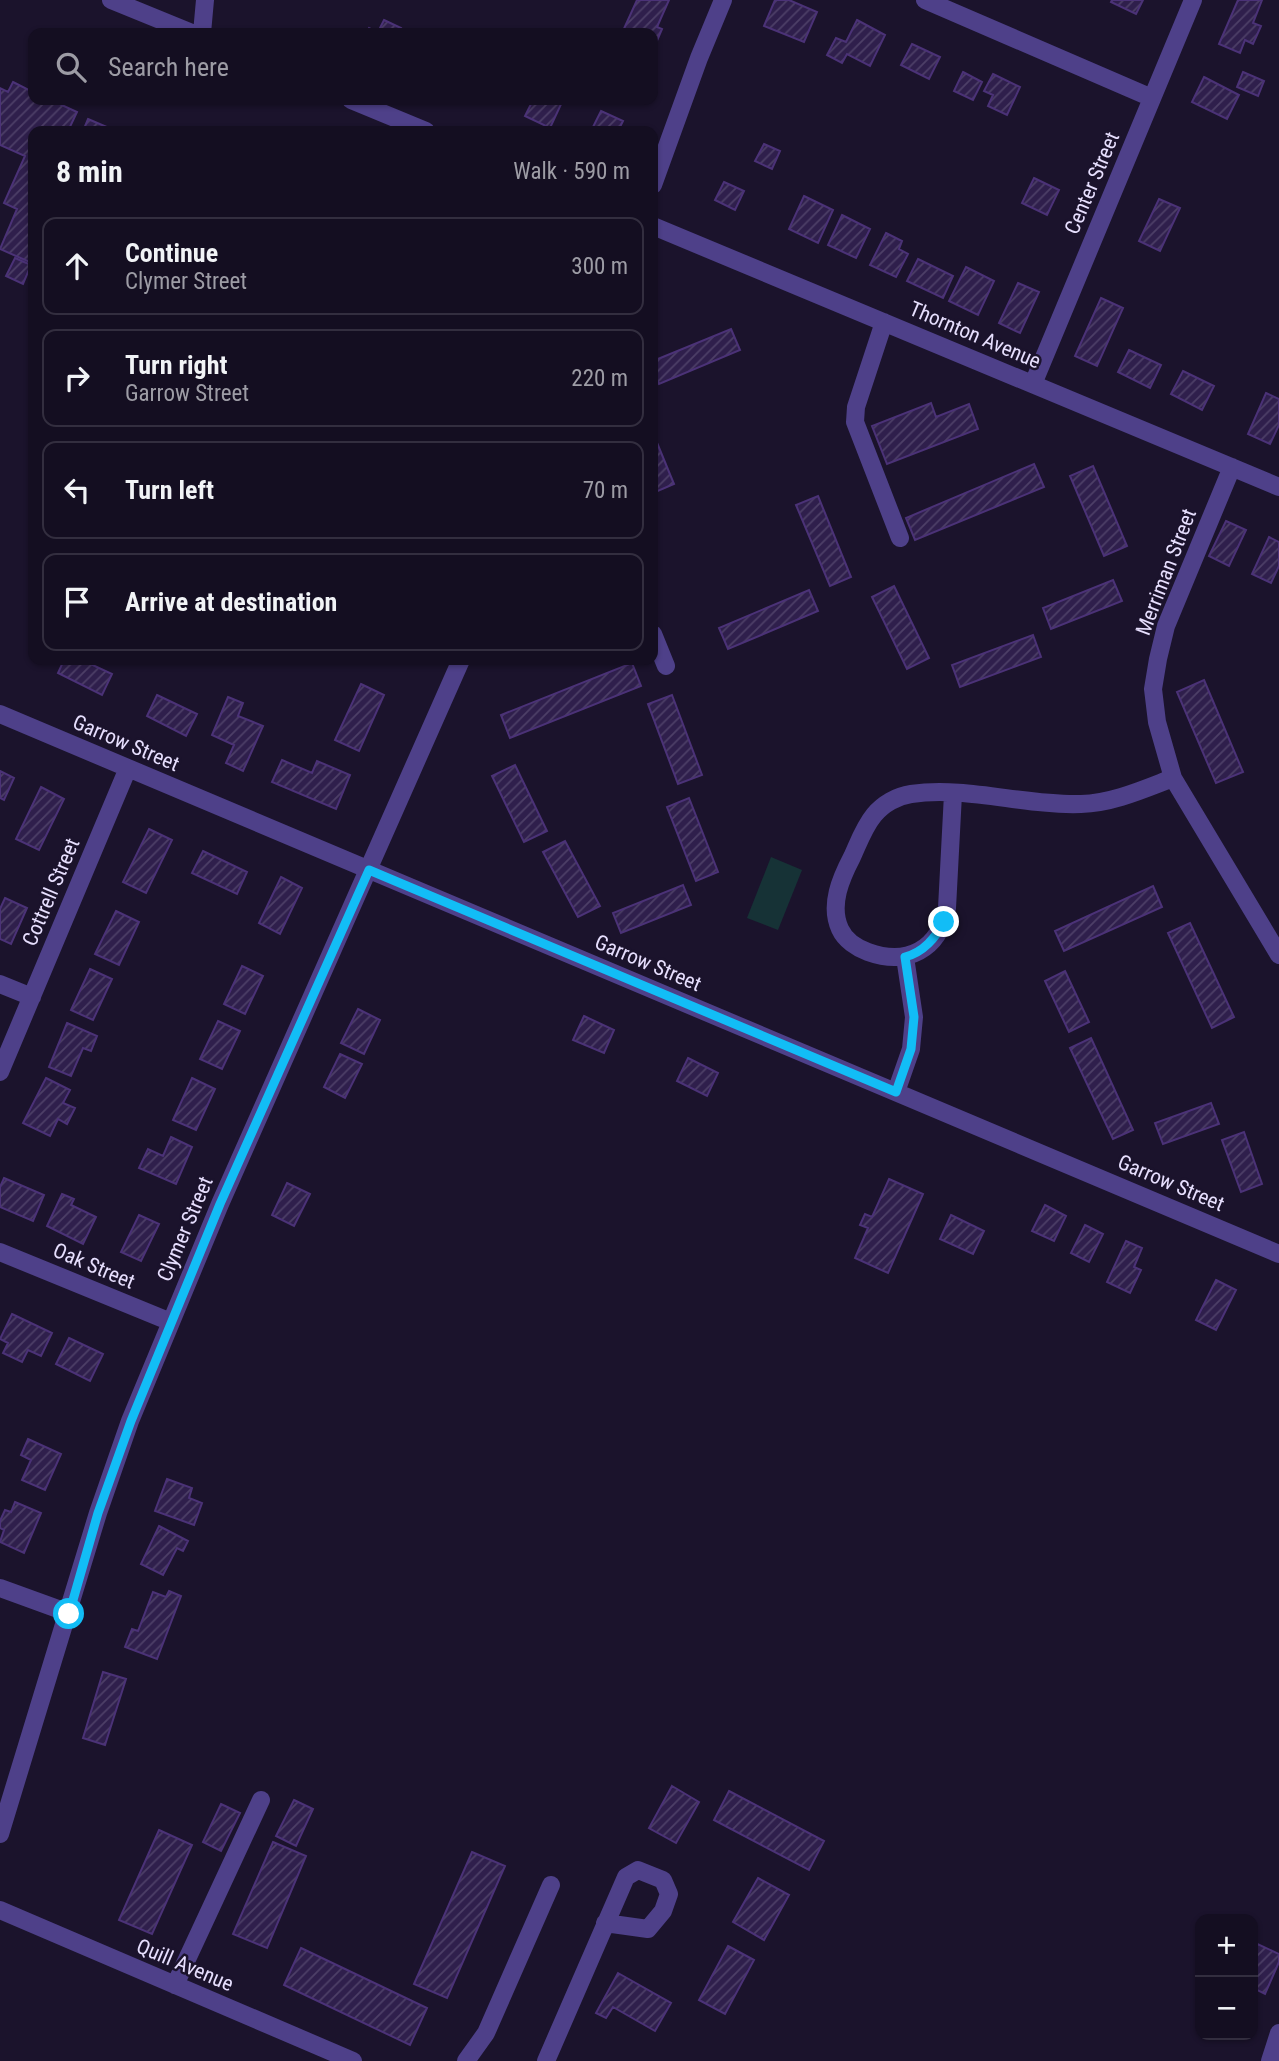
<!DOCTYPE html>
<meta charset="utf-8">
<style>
:root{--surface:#140e21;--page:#1d172a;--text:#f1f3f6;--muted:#9d9ca5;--line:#332e3f}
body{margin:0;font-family:"Roboto Condensed",sans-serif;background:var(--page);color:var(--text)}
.controls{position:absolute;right:21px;bottom:21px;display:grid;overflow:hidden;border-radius:14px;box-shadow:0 2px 5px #0004}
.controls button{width:63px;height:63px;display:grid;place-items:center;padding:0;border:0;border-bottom:2px solid var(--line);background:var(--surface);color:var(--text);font:35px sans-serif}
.stop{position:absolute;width:21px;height:21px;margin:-16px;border:5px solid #12bdf6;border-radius:50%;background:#fff}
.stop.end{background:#12bdf6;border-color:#fff;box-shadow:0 2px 7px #0008}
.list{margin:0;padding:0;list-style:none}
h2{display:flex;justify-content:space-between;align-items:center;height:91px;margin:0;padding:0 28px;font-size:30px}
h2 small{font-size:23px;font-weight:400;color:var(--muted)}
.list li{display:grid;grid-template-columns:46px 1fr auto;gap:21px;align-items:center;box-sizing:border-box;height:98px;margin:0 14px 14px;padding:0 14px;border:2px solid var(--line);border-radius:14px}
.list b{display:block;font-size:26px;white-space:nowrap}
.list p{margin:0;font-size:23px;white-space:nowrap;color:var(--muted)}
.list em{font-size:23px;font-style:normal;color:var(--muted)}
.icon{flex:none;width:38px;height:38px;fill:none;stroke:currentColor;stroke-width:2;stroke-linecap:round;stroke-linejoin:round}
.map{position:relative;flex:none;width:1279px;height:2061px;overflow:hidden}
.search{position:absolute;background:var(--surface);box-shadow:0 2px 5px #0004;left:28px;top:28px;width:630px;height:77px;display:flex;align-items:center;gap:18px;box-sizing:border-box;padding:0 24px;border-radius:14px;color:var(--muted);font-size:26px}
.panel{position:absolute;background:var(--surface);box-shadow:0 2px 5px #0004;left:28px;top:126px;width:630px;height:539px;border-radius:14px}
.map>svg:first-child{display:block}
</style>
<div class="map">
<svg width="1279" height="2061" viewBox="0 0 1279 2061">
<defs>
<pattern id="building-hatch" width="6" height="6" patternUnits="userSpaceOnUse" patternTransform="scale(1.75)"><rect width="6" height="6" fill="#2f1f4c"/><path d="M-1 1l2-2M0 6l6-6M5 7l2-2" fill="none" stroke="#4d3f67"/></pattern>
</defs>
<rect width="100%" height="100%" fill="#1b132c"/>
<!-- pitch -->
<path fill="#163236" d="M771 857 802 870 778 930 747 918Z"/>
<!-- building -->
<path fill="url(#building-hatch)" stroke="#4b3277" stroke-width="2" d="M637 0H669L657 27 662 29 653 50V33H622Z
M775 0H789L817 12 804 42 764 26Z
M1112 0H1143L1136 14 1111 2Z
M1238 0H1262L1253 23 1261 26 1253 44 1245 40 1240 53 1219 44Z
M384 20 401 28 399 33H367L369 28 378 32Z
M857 20 885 35 870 66 847 54 842 63 827 55 836 38 846 42Z
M912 44 940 57 929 79 901 65Z
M963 72 982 82 973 100 954 91Z
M1243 72 1264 81 1258 96 1237 87Z
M993 74 1020 87 1007 115 988 106 993 95 984 91Z
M1204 77 1239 95 1227 119 1192 102Z
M13 82 33 92V100H51L77 112 68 131H33L32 263 0 249 17 209 4 203 25 156 0 145V88L8 92Z
M533 100H563L550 128 525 116Z
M601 111 623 121 618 131H591Z
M88 119 116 131H83Z
M764 144 780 151 772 169 755 161Z
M1034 178 1059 190 1047 215 1022 203Z
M724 182 744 191 735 210 715 200Z
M804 196 833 210 818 243 789 229Z
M1159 199 1180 208 1160 251 1139 241Z
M842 215 870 229 856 258 828 245Z
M886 233 902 241 899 249 908 254 896 277 870 265Z
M15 258 31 265 23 284 6 276Z
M918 259 953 276 943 298 907 281Z
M966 267 994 281 978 315 949 301Z
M1018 283 1039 292 1020 333 999 323Z
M1101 298 1123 308 1097 366 1075 356Z
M731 329 740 350 659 384 653 370V361Z
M1129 350 1161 365 1150 388 1118 372Z
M1183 371 1214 386 1202 410 1171 394Z
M1266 393 1279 399V425L1270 444 1248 434Z
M931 403 936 417 969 404 978 429 887 464 872 426Z
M653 433 674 484 653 493Z
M1034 464 1044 487 915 540 906 518Z
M1093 466 1127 546 1104 556 1070 476Z
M818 496 851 577 830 586 796 505Z
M1226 521 1246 530 1229 566 1209 556Z
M1269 537 1279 542V566L1271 583 1252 574Z
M1113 580 1122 601 1051 629 1043 608Z
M894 586 929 658 907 669 872 597Z
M809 590 818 611 728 649 719 628Z
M1033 635 1041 657 960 687 952 665Z
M64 660H82L112 674 102 695 58 673Z
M632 663 641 686 510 738 501 715Z
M1204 680 1243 772 1216 783 1177 692Z
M361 684 384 695 359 751 335 740Z
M157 695 197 714 186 736 147 716Z
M672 695 702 775 678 784 648 704Z
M228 697 243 703 238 716 263 726 243 771 226 763 234 745 212 735Z
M282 760 312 773 317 761 350 775 336 809 272 782Z
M515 765 547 831 524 842 492 776Z
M0 771 14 778 4 800 0 798Z
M41 787 64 799 39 850 16 839Z
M689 798 718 872 696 881 667 807Z
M149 829 172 840 146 893 123 882Z
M565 841 600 906 578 917 543 852Z
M203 851 247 872 237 894 192 873Z
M281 877 302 888 280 934 259 923Z
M683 885 691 905 621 933 613 913Z
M1153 886 1162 907 1064 951 1055 931Z
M5 898 27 908 11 944 0 939V909Z
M116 911 139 922 119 965 95 954Z
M1190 923 1234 1017 1212 1028 1168 933Z
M242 966 263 976 245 1014 224 1004Z
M90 969 112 979 93 1020 71 1010Z
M1065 971 1089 1022 1069 1032 1045 981Z
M358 1009 380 1020 364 1054 341 1043Z
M584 1016 614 1030 604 1053 573 1040Z
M218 1021 240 1031 222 1069 200 1059Z
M67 1023 97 1036 91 1051 83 1048 71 1076 49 1067Z
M1091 1038 1133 1130 1113 1139 1070 1048Z
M340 1054 362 1064 345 1098 324 1087Z
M688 1058 718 1073 707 1096 677 1081Z
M46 1078 70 1090 63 1103 75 1108 67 1124 58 1119 50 1136 23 1123Z
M192 1078 215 1089 196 1130 173 1120Z
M1211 1103 1219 1124 1163 1144 1155 1123Z
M1244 1132 1262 1184 1241 1192 1222 1140Z
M171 1137 192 1147 176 1184 139 1168 148 1149 163 1156Z
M4 1178 44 1195 33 1221 0 1207V1187Z
M889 1179 923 1194 888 1273 855 1258 868 1228 860 1225 865 1214 872 1217Z
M287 1183 310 1194 294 1226 272 1215Z
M62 1194 74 1199 71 1205 96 1217 83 1244 47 1226Z
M1045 1205 1066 1216 1054 1241 1032 1231Z
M139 1215 159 1224 141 1261 121 1252Z
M951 1215 984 1231 973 1254 940 1239Z
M1085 1225 1103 1234 1089 1262 1071 1253Z
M1126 1241 1142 1248 1134 1267 1141 1270 1130 1293 1107 1282Z
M1216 1280 1236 1290 1216 1330 1196 1320Z
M12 1314 52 1333 41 1356 28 1350 22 1362 3 1353 8 1343 0 1339Z
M69 1338 103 1354 90 1381 56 1364Z
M28 1439 61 1454 45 1490 22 1480 31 1460 21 1455Z
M167 1479 192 1488 189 1498 202 1503 194 1525 155 1511Z
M15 1502 41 1513 24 1553 0 1542 4 1530 0 1528V1521L5 1510 11 1512Z
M159 1526 188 1541 183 1551 177 1548 163 1575 141 1564Z
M169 1591 181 1596 157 1659 125 1647 132 1629 138 1631 153 1592 166 1597Z
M103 1672 126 1679 105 1745 83 1738Z
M672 1786 699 1802 676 1843 649 1828Z
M729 1791 824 1841 809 1870 714 1820Z
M294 1800 313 1809 296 1846 276 1836Z
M221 1804 240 1813 221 1851 203 1842Z
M159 1830 192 1845 152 1934 119 1920Z
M273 1842 306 1856 267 1948 233 1934Z
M472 1852 505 1866 447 1998 414 1984Z
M758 1878 789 1895 764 1940 733 1922Z
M1253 1942 1279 1954V1962L1265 1994 1253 1988Z
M728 1946 754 1960 725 2014 699 2000Z
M301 1948 427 2008 410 2045 284 1985Z
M618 1973 671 2003 655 2031 613 2007 606 2018 596 2013Z"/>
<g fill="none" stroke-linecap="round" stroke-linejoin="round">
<!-- minor -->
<path stroke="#4e4089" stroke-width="18" d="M111 0 192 33
M925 0 1152 98
M202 33 205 0
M351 100 426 131
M653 185 699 58 723 0
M653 226 1279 487
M884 322 856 407 855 422 900 538
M1033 384 1193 0
M1232 467 1166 626 1158 659 1153 689 1157 722 1173 778 1279 955
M653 634 666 666
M0 714 1279 1254
M953 794 947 908C939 950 907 966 868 952 857 948 845 940 840 929 829 905 841 878 852 857 858 844 864 827 874 815 883 804 897 796 911 794 967 786 1025 806 1081 804 1113 803 1144 789 1173 778
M0 984 32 997
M0 1072 128 768
M896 1092 911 1049 914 1017 905 957
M0 1252 171 1322
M0 1588 69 1613
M0 1834 98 1513 130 1421 220 1204 461 660
M0 1910 353 2061
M175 1985 261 1800
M466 2061 486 2033 551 1885
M546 2061 626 1877 638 1870 663 1880 669 1894 663 1911 648 1929 605 1923
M1270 2061 1279 2033"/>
</g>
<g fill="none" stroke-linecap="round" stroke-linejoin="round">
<!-- route -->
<path stroke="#12bdf6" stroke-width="9" d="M69 1614 98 1513 131 1421 220 1204 369 870 896 1092 911 1049 914 1017 905 957C924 952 935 938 944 922"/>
</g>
<g text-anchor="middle" stroke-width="5" stroke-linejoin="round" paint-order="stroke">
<!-- street labels -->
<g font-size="21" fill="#e7dffe" stroke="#1b132c">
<text transform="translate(1092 183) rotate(-67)" y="7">Center Street</text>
<text transform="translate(975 335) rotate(23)" y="7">Thornton Avenue</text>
<text transform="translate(1166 572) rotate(-69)" y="7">Merriman Street</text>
<text transform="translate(126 743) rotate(23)" y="7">Garrow Street</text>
<text transform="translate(51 892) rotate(-67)" y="7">Cottrell Street</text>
<text transform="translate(648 963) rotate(23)" y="7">Garrow Street</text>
<text transform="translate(1171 1183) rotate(23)" y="7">Garrow Street</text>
<text transform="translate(185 1229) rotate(-67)" y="7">Clymer Street</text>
<text transform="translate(94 1266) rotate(23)" y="7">Oak Street</text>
<text transform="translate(185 1965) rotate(23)" y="7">Quill Avenue</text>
</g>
</g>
</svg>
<div class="controls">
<button>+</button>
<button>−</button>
</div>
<div class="stop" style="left:69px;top:1614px"></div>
<div class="stop end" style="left:944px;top:922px"></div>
<div class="search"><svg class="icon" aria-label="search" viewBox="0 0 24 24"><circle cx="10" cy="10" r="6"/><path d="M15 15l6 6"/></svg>Search here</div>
<section class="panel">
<h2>8 min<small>Walk · 590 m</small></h2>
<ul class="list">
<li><svg class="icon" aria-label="ahead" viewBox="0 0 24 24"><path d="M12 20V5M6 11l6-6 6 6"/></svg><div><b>Continue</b><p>Clymer Street</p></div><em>300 m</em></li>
<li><svg class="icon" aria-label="right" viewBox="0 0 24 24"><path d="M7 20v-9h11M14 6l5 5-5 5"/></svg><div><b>Turn right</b><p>Garrow Street</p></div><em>220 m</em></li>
<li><svg class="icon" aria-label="left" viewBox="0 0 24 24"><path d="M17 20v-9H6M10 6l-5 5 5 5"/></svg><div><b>Turn left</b></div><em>70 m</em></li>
<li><svg class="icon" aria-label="arrive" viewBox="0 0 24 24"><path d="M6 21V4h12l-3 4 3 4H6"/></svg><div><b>Arrive at destination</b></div></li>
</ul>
</section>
</div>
